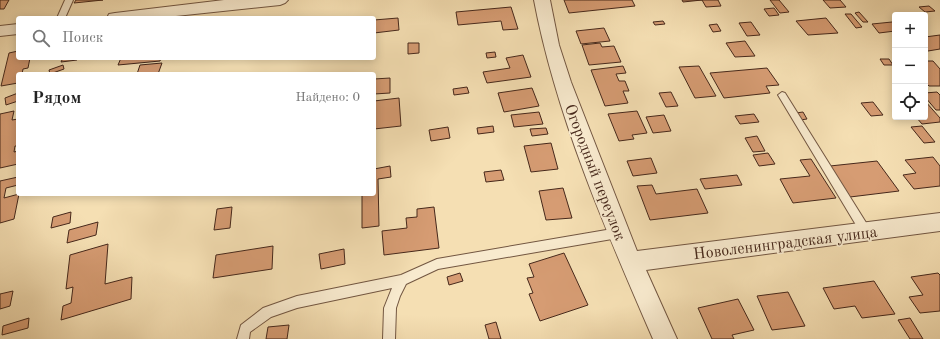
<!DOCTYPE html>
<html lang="ru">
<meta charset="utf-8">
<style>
:root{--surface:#fff;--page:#f6f6f6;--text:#222;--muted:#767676;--line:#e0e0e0}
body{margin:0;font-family:"Old Standard TT",serif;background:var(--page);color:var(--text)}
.controls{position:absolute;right:12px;top:12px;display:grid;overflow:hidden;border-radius:4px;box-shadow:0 2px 10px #0003}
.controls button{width:36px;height:36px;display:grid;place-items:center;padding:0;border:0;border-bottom:1px solid var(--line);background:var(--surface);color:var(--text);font:20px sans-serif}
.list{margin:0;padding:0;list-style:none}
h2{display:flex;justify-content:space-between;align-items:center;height:52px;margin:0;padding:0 16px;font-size:17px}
h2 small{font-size:13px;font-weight:400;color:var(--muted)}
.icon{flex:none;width:22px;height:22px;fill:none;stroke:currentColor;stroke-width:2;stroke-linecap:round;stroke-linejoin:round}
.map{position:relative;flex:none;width:940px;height:339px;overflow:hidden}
.search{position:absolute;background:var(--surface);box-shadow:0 2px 10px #0003;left:16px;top:16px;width:360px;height:44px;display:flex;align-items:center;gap:10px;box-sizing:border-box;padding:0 14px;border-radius:4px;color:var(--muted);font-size:15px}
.panel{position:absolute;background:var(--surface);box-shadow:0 2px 10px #0003;left:16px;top:72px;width:360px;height:124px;border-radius:4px}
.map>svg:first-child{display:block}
</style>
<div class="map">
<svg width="940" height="339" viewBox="0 0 940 339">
<rect width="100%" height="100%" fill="#f5dfb3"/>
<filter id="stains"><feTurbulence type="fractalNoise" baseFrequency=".005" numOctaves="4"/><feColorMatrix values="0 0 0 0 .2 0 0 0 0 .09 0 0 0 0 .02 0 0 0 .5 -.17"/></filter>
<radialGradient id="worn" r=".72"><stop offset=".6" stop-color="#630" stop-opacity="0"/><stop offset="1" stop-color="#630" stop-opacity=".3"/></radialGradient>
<!-- building -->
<path fill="#d69c73" stroke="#46281b" d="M0 0H9L4 9H0Z
M76 0H103L74 3Z
M564 0H632L635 6 569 13Z
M682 0H718L721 6 706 7 702 0 683 2Z
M770 0H779L789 12 780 13Z
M823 0H840L846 7 830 8Z
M929 6 935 11 925 12 919 7Z
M511 7 518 29 503 30 501 21 458 25 456 12Z
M774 8 779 15 769 16 764 9Z
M859 12 868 22H863L855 13Z
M845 14H851L862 27 856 28Z
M398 18 399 30 374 33V20Z
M826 18 838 33 808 35 796 21Z
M663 21 665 24 655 25 653 22Z
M751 22 760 35 747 36 739 23Z
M892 22 895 25V31L879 33 872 24Z
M717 24 721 31 713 32 709 25Z
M604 28 610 41 581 44 576 31Z
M940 35V49L928 51 925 48V37Z
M745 41 755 56 735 57 726 43Z
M408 43H419V53L408 54Z
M600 43 602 47 614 46 621 62 589 65 582 45Z
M18 51V58H30L28 68 23 69 22 74H18V83L1 86 9 53Z
M495 52 496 57 487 58 486 53Z
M523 55 531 77 487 83 483 72 510 68 506 58Z
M63 58H78L77 60 61 62Z
M121 58H161L160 61 118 65Z
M880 59H889L893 65H884Z
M925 61H933L940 69V86H929L925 82Z
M162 63 158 74H137L140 65Z
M63 65 64 69 50 74 49 70Z
M623 66 626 73 616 74 619 81H625L629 91H623L628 103 605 106 591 70Z
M699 66 716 96 695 98 679 67Z
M767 68 779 85 766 86 770 93 724 98 710 73Z
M390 78V93L374 94V79Z
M467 87 469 93 454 95 453 89Z
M532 88 539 106 504 112 498 93Z
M671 92 678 106 666 107 659 93Z
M937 92 940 95V110H936L925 97V93Z
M18 93V101L6 105 5 98Z
M399 98 401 126 374 129V101Z
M925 101 940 118V122L922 124 916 117H925Z
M873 102 883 115 871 116 861 103Z
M14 111 12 120 18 119V146H15L14 152 18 151V164L0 168V114Z
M637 111 647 133 632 135 634 139 619 141 608 114Z
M539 112 543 124 514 127 511 115Z
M803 112 807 119 800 120 796 113Z
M754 114 759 122 740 124 735 116Z
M664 115 671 131 653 133 646 117Z
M493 126 494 132 478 134 477 128Z
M922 126 935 142 924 143 911 127Z
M448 127 450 138 431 141 429 130Z
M546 128 548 134 532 136 530 129Z
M757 136 765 151 753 152 745 138Z
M551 143 558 169 531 172 524 146Z
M768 153 775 164 759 166 753 155Z
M933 157 940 166V186L914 189 903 175 916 173 905 160Z
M651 158 657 173 633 176 627 161Z
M811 159 836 198 793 203 780 179 810 176 800 160Z
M877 161 899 191 850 197 830 166Z
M390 166 391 177 378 179 379 226 362 228V194H374V169Z
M501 170 504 180 486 182 484 172Z
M737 175 742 185 705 189 700 179Z
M18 177V185L6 188 4 198 19 194 14 219 0 223V181Z
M652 185 656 194 697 189 708 213 650 220 637 186Z
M563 188 572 218 546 220 539 191Z
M232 207 230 228 214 230 217 209Z
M434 207 439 248 384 255 382 231 407 228 406 218 417 217V209Z
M71 212 70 223 51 228 53 217Z
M98 222 96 235 67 243 69 230Z
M108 244 105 284 132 277 131 299 61 320 63 306 71 303 73 287 66 289 70 255Z
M273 246 272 269 213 278 216 255Z
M344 249 345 264 321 269 319 254Z
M564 253 588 305 540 321 529 294 533 293 527 278 534 277 529 264Z
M460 273 463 281 449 285 447 277Z
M938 273 940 275V311L920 313 909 297 923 295 911 277Z
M874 281 895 314 862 318 855 306 834 309 823 288Z
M13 291 10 306 0 309V294Z
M788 292 805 326 772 330 757 296Z
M738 299 754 330 732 335 734 339H712L698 308Z
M29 318 28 328 2 335 3 326Z
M910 318 923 339H910L898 320Z
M496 322 501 339H489L485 325Z
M289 325 287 339H266L268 327Z"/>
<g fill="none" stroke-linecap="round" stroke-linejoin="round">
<!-- lane casing -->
<g stroke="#725641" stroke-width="2">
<path id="lane" d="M65 0H73L65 18H57Z
M782 92 785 93 870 229 871 232 870 235 866 237 862 235 778 95Z
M618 228 622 230 623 233 622 236 618 238 438 269 406 284 400 296 396 308 395 339H383L384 308 392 288 297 308 271 317 250 332 249 339H237L241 325 263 308 297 296 401 275 437 259Z"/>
</g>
<!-- street casing -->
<g stroke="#725641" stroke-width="2">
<path id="street" d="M224 0H288L285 3 280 5 157 18H107L109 14 115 13Z
M534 0H550L559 45 571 82 637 251 940 213V231L646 270 677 339H653C606 231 556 116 534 0Z
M18 24V34L0 36V26Z"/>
</g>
<!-- lane -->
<use href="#lane" fill="#f8eace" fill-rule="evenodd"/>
<!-- street -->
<use href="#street" fill="#f8eace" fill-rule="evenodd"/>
</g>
<g text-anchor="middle" stroke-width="3.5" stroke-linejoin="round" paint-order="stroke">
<!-- street labels -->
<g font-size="16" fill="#46281b" stroke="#f8eace">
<text transform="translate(596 172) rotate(69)" y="6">Огородный переулок</text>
<text transform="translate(785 242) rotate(-7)" y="6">Новоленинградская улица</text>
</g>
</g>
<rect width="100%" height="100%" filter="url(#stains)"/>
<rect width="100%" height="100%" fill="url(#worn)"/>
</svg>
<div class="controls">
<button>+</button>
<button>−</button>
<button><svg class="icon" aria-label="locate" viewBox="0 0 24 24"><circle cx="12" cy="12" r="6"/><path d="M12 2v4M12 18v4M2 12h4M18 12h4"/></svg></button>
</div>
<div class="search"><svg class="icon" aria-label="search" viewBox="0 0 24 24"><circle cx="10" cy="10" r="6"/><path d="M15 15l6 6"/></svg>Поиск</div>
<section class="panel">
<h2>Рядом<small>Найдено: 0</small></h2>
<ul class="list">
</ul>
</section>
</div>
